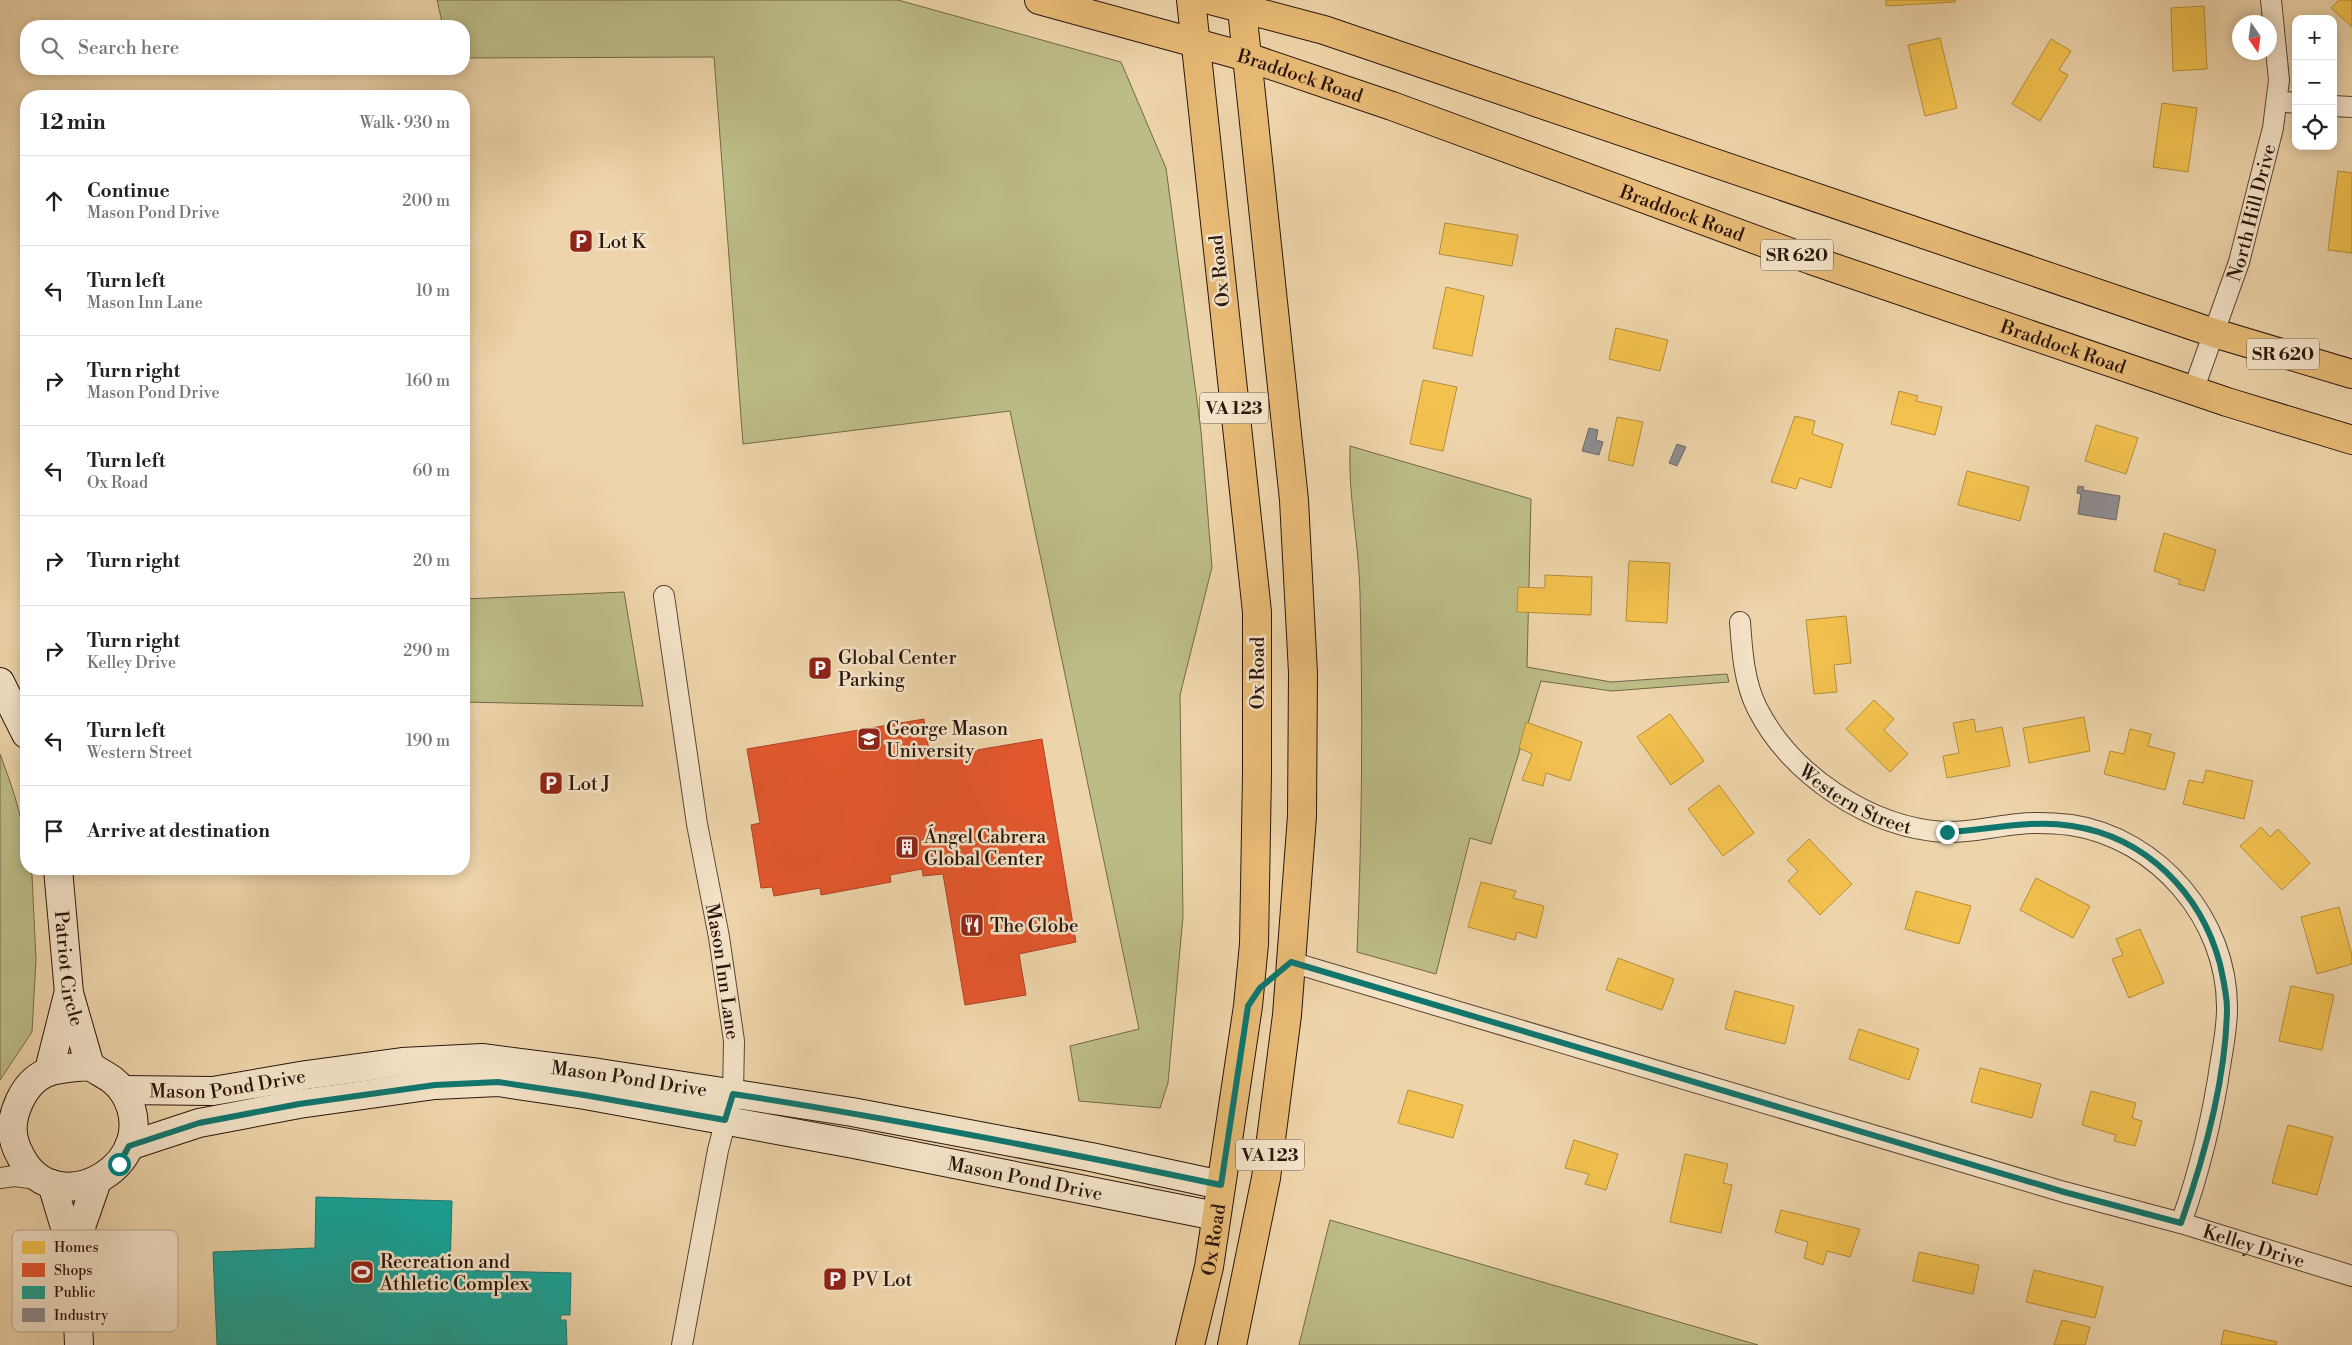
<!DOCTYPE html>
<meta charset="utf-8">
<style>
:root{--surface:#fff;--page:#f2f2f2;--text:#202124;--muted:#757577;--line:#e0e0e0}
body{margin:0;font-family:"Libre Bodoni",serif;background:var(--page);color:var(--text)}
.controls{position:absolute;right:15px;top:15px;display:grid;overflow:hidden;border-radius:10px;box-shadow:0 2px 12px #0003}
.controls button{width:45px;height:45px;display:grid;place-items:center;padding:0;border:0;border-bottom:1px solid var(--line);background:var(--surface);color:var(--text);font:25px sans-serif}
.compass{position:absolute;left:2232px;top:15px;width:45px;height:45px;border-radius:50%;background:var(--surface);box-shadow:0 2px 12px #0003;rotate:167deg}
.stop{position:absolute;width:15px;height:15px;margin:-11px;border:4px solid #0f766e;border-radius:50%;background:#fff}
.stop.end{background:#0f766e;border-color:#fff;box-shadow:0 1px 5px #0008}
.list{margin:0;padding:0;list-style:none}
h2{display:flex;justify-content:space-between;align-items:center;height:65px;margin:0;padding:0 20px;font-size:21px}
h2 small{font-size:16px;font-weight:400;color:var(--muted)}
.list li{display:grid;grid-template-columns:32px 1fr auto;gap:15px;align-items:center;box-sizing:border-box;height:90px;padding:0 20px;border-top:1px solid var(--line)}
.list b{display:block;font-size:19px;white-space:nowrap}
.list p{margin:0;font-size:16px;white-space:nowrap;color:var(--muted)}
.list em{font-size:16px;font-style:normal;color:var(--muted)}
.icon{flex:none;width:28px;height:28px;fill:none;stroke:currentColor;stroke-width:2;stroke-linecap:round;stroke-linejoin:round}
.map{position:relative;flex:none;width:2352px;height:1345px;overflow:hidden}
.search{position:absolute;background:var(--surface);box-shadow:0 2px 12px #0003;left:20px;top:20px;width:450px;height:55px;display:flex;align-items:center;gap:12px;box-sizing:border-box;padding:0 18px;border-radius:20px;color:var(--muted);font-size:19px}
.panel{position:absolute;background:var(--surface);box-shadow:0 2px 12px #0003;left:20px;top:90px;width:450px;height:785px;border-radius:20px}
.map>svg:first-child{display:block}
</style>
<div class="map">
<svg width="2352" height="1345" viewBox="0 0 2352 1345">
<rect width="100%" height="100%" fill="#eed4aa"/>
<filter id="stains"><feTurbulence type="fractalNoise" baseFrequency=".004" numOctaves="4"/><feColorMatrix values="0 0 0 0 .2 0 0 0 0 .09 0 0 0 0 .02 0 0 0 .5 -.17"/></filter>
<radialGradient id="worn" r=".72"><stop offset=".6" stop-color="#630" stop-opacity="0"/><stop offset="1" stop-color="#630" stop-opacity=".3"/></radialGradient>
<!-- green -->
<path fill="#bcbc86" stroke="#746849" d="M437 0H898L1121 62 1166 168 1201 431 1212 567 1180 695 1183 916 1168 1083 1160 1108 1079 1101 1070 1046 1139 1029 1010 411 743 444 714 57 464 58V26H443Z
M1350 446 1531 499 1527 667 1611 682 1727 674 1729 682 1612 691 1541 681 1491 844 1470 838 1436 974 1357 952C1362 833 1363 713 1360 593 1359 544 1348 496 1350 446Z
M624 592 643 706 464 702V599Z
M0 754C15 794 26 826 26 869H30L32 875 36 960 32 1032 0 1080Z
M1330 1220 1758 1345H1299Z"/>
<!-- homes -->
<path fill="#f2c14e" stroke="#b68d3a" d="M1886 0H1955V2L1886 6Z
M2339 0H2352V27L2331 8Z
M2204 6 2207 69 2173 71 2171 8Z
M1940 38 1957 108 1925 116 1908 45Z
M2051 39 2071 51 2059 70 2068 75 2040 121 2012 104Z
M2162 103 2197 108 2188 172 2153 167Z
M2338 171 2352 173V253L2328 250Z
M1445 223 1518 235 1512 266 1439 254Z
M1446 287 1484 296 1472 356 1433 348Z
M1616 328 1668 340 1660 371 1609 359Z
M1423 380 1457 387 1443 451 1410 444Z
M1899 391 1918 396 1916 401 1942 407 1935 435 1891 424Z
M1795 416 1815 421 1812 434 1843 444 1831 488 1800 478 1796 489 1771 482Z
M1617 417 1643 422 1633 466 1608 460Z
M2096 425 2138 438 2126 474 2085 461Z
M1967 471 2029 487 2020 521 1958 505Z
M2164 533 2216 550 2204 591 2178 584 2181 580 2154 571Z
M1629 561 1670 563 1667 623 1626 621Z
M1545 575 1592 577 1591 615 1517 612 1518 587 1545 588Z
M1846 616 1851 663 1834 665 1837 692 1814 694 1806 620Z
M1874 700 1894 719 1884 730 1908 754 1890 772 1846 729Z
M1670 714 1704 761 1671 785 1637 737Z
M2084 717 2090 751 2029 763 2023 728Z
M1974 719 1976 732 2002 727 2010 766 1947 778 1943 756 1959 753 1953 723Z
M1526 722 1582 742 1570 781 1546 773 1543 786 1522 780 1532 754 1519 748Z
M2130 729 2151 734 2148 746 2175 753 2165 790 2104 774 2110 751 2124 754Z
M2206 770 2253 781 2244 819 2183 804 2189 780 2203 783Z
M1719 785 1754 833 1723 856 1688 809Z
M2261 827 2270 837 2278 829 2310 863 2282 890 2240 846Z
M1809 839 1852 884 1820 915 1788 881 1798 871 1787 860Z
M2036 878 2090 906 2073 938 2020 910Z
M1481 882 1516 891 1513 898 1544 906 1536 938 1517 932 1515 940 1468 927Z
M1916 891 1971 906 1959 944 1905 929Z
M2339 907 2352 956V964L2317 974 2301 917Z
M2140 929 2164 983 2129 998 2112 959 2123 955 2116 939Z
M1618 958 1674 979 1662 1010 1606 990Z
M2291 986 2334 995 2322 1050 2279 1041Z
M1735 991 1794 1006 1785 1044 1725 1029Z
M1859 1029 1919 1049 1909 1080 1849 1059Z
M1980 1068 2041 1084 2032 1118 1971 1102Z
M1408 1090 1463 1105 1453 1138 1398 1123Z
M2091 1091 2136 1103 2132 1118 2142 1121 2135 1146 2114 1141 2116 1135 2082 1125Z
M2288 1125 2333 1137 2317 1195 2272 1183Z
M1574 1140 1618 1154 1606 1190 1585 1184 1589 1174 1565 1168Z
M1685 1154 1728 1164 1723 1183 1732 1185 1721 1233 1670 1222Z
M1781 1210 1860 1229 1850 1257 1827 1251 1823 1265 1804 1258 1808 1242 1775 1232Z
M1919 1252 1979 1265 1973 1294 1913 1281Z
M2034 1270 2103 1287 2095 1318 2026 1302Z
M2062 1320 2090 1327 2085 1345H2054Z
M2224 1330 2277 1342 2276 1345H2221Z"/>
<!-- shops -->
<path fill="#e4572e" stroke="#ac4324" d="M924 719 930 758 1042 739 1076 942 1019 954 1026 995 965 1005 943 874 923 876 922 869 890 875 891 882 821 895 820 888 774 896 772 887 761 888 751 825 760 823 747 749Z"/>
<!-- public -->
<path fill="#17a398" stroke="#1d786e" d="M316 1197 452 1201 450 1270 571 1273 570 1315H561L560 1320H566L567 1345H217L213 1252 315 1248Z"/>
<!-- industry -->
<path fill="#8d8d92" stroke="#70696a" d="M1589 428 1598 430 1596 440 1603 442 1599 455 1582 451Z
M1677 444 1686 447 1677 466 1669 463Z
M2078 486 2084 487 2083 490 2120 496 2116 520 2078 514 2081 494 2077 493Z"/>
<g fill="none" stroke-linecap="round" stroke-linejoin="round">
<!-- street casing -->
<g stroke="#5c4534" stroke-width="22">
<g id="street">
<path d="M2277 101 2296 103"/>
<path d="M2333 106 2352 107"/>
<path id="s1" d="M2193 391 2239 262 2273 128 2279 80 2271 0"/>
<path id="s2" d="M664 596 697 824 719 937 734 1041 733 1093 718 1150 682 1345"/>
<path id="s3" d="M1740 622C1742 651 1744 682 1757 708 1791 775 1870 828 1945 832 1970 833 1994 826 2019 824 2036 822 2054 823 2071 825 2158 838 2228 920 2227 1009 2227 1026 2224 1043 2221 1060 2213 1116 2200 1170 2181 1223"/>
<path id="s4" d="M1291 962 2064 1192 2181 1223 2352 1276"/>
<path d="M0 1178 14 1176 38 1179"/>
</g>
</g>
<!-- secondary casing -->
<g stroke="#2b150c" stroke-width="30">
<g id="secondary">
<path d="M0 682 26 734"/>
<path id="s5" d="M58 869 69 993 90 1066"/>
<path d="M90 1066C102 1074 114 1078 123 1091 168 1162 57 1226 21 1157 10 1138 10 1121 20 1100 36 1067 58 1069 90 1066Z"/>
<path d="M49 1070 68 995"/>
<path id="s6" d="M122 1090 213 1091 306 1075 402 1062 482 1058 599 1073 852 1112 1091 1157 1221 1185"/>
<path id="s7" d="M129 1146 199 1123 299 1104 435 1085 498 1082 585 1095 854 1144 1216 1216"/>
<path d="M52 1184 73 1254"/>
<path d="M79 1345 76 1263 82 1224 97 1181"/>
</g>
</g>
<!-- primary casing -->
<g stroke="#2b150c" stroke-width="30">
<g id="primary">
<path id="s8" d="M1039 0 1247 57 1392 106 1811 260 2227 402 2352 440"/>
<path d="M1210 0 1324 30 2214 333 2352 374"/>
<path id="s9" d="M1190 1345 1209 1267 1248 1006 1254 944 1257 773V612L1191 0"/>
<path d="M1232 1345 1266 1178 1287 1015 1302 816 1303 673 1294 500 1241 0"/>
</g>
</g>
<!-- street -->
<use href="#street" stroke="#f4e3c8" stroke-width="20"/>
<!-- secondary -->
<use href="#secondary" stroke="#f4e3c8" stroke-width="28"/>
<!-- primary -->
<use href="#primary" stroke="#e7ba75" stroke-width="28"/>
</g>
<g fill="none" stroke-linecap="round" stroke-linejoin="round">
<!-- route -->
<path stroke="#0f766e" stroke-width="6" d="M119 1164 129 1146 199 1123 299 1104 435 1085 498 1082 584 1095 725 1120 733 1094C897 1119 1059 1151 1221 1185L1248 1006 1260 988 1291 962 2064 1192 2181 1223C2204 1158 2226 1078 2227 1009 2227 994 2223 979 2220 964 2201 893 2146 837 2072 826 2030 819 1989 830 1947 832"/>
</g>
<!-- icons -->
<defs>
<g id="parking-square" transform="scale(1.25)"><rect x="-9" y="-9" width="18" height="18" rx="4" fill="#8f2418" stroke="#f4e3c8"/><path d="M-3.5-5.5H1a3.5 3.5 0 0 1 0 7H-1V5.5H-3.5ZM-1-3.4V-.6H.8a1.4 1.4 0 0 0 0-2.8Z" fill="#fff"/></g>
<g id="university-square" transform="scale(1.25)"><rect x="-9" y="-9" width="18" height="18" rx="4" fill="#8f2418" stroke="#f4e3c8"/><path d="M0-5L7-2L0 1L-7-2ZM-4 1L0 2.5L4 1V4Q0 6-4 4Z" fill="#fff"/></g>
<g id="building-square" transform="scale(1.25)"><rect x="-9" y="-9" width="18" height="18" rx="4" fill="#8f2418" stroke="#f4e3c8"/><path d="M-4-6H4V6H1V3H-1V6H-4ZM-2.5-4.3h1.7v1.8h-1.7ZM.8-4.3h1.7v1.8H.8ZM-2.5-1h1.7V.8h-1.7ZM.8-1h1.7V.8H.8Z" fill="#fff"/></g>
<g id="restaurant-square" transform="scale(1.25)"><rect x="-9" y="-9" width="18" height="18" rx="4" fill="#8f2418" stroke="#f4e3c8"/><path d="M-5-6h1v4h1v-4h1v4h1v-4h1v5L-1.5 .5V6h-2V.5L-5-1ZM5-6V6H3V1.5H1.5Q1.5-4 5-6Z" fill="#fff"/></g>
<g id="stadium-square" transform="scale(1.25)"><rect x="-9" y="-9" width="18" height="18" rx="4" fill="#8f2418" stroke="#f4e3c8"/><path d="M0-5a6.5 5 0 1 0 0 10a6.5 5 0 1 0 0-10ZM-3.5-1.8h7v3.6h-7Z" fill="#fff"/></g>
</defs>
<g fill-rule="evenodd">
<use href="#parking-square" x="581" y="241"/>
<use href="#parking-square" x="820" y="668"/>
<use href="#university-square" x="869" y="739"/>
<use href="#parking-square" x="551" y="783"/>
<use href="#building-square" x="907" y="847"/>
<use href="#restaurant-square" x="972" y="925"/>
<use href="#stadium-square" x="362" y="1272"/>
<use href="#parking-square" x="835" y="1279"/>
</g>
<g text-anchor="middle" stroke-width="5" stroke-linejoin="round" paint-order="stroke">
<!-- shield labels -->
<g fill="#f4e3c8" stroke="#675344" stroke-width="1">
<rect x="1761" y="239.5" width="72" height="31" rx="4"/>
<rect x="2247" y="338.5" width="72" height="31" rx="4"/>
<rect x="1200" y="392.5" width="68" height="31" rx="4"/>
<rect x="1236" y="1139.5" width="68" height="31" rx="4"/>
</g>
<g font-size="18" font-weight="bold" fill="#2b150c">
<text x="1797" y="261">SR 620</text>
<text x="2283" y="360">SR 620</text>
<text x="1234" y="414">VA 123</text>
<text x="1270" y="1161">VA 123</text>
</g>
<!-- street labels -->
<g font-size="19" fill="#2b150c" stroke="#f4e3c8">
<text dy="7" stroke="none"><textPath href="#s8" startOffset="272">Braddock Road</textPath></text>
<text dy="7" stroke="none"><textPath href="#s8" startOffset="678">Braddock Road</textPath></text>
<text dy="7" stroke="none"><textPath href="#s1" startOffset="188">North Hill Drive</textPath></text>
<text transform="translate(1219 271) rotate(-96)" y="7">Ox Road</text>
<text dy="7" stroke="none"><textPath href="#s8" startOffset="1082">Braddock Road</textPath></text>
<text transform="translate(1257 673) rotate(-90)" y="7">Ox Road</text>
<text dy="7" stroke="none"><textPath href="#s3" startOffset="226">Western Street</textPath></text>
<text dy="7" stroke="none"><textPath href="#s5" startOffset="100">Patriot Circle</textPath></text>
<text dy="7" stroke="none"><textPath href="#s2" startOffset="380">Mason Inn Lane</textPath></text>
<text dy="7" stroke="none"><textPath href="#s6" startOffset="511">Mason Pond Drive</textPath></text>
<text dy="7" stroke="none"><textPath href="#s6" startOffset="106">Mason Pond Drive</textPath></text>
<text dy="7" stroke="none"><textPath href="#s7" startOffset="912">Mason Pond Drive</textPath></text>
<text dy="7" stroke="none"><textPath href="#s9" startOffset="108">Ox Road</textPath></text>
<text dy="7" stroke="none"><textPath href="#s4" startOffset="1004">Kelley Drive</textPath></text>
</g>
<!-- poi labels -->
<g font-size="19" fill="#2b150c" stroke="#f4e3c8" text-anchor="start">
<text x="598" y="248">Lot K</text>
<text x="838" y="664">Global Center<tspan x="838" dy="22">Parking</tspan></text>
<text x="886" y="735">George Mason<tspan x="886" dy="22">University</tspan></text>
<text x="568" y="790">Lot J</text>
<text x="924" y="843">Ángel Cabrera<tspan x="924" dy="22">Global Center</tspan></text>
<text x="990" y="932">The Globe</text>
<text x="380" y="1268">Recreation and<tspan x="380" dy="22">Athletic Complex</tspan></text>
<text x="852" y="1286">PV Lot</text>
</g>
</g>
<!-- legend -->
<rect x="12" y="1230" width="166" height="102" rx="8" fill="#f4e3c8" stroke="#b8a590" stroke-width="1"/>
<rect x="22" y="1241" width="23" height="13" fill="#f2c14e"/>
<rect x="22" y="1263" width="23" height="14" fill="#e4572e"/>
<rect x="22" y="1286" width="23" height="13" fill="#17a398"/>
<rect x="22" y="1308" width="23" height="14" fill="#8d8d92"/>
<g font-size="14" fill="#2b150c">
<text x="54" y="1252">Homes</text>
<text x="54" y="1275">Shops</text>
<text x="54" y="1297">Public</text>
<text x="54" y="1320">Industry</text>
</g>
<rect width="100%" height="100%" filter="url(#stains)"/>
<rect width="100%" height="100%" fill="url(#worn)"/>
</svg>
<div class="controls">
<button>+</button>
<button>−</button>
<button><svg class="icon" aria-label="locate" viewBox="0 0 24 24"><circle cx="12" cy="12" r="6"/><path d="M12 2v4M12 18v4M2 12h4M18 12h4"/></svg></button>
</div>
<svg class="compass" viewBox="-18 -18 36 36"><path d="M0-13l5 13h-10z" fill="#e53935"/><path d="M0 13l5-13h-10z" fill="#757577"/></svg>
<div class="stop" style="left:119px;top:1164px"></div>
<div class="stop end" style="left:1947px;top:832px"></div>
<div class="search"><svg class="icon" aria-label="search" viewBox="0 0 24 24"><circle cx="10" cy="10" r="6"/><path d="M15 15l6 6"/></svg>Search here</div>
<section class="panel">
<h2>12 min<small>Walk · 930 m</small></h2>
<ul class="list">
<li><svg class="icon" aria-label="ahead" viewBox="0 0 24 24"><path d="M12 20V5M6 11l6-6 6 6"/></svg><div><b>Continue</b><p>Mason Pond Drive</p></div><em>200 m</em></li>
<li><svg class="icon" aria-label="left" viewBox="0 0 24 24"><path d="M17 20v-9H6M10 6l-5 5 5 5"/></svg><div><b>Turn left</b><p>Mason Inn Lane</p></div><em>10 m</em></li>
<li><svg class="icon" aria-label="right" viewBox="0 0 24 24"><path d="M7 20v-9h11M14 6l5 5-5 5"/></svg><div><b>Turn right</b><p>Mason Pond Drive</p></div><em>160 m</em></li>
<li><svg class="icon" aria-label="left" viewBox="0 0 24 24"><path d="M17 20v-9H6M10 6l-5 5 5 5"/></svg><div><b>Turn left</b><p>Ox Road</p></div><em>60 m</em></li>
<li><svg class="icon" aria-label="right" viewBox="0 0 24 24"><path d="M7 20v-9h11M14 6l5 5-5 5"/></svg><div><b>Turn right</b></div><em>20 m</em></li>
<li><svg class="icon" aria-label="right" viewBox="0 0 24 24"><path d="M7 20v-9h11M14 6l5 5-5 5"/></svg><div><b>Turn right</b><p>Kelley Drive</p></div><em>290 m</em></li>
<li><svg class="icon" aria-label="left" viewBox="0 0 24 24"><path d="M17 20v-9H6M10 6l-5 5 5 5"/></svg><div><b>Turn left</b><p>Western Street</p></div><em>190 m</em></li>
<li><svg class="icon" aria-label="arrive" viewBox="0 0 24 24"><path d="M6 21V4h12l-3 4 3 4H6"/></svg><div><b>Arrive at destination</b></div></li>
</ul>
</section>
</div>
